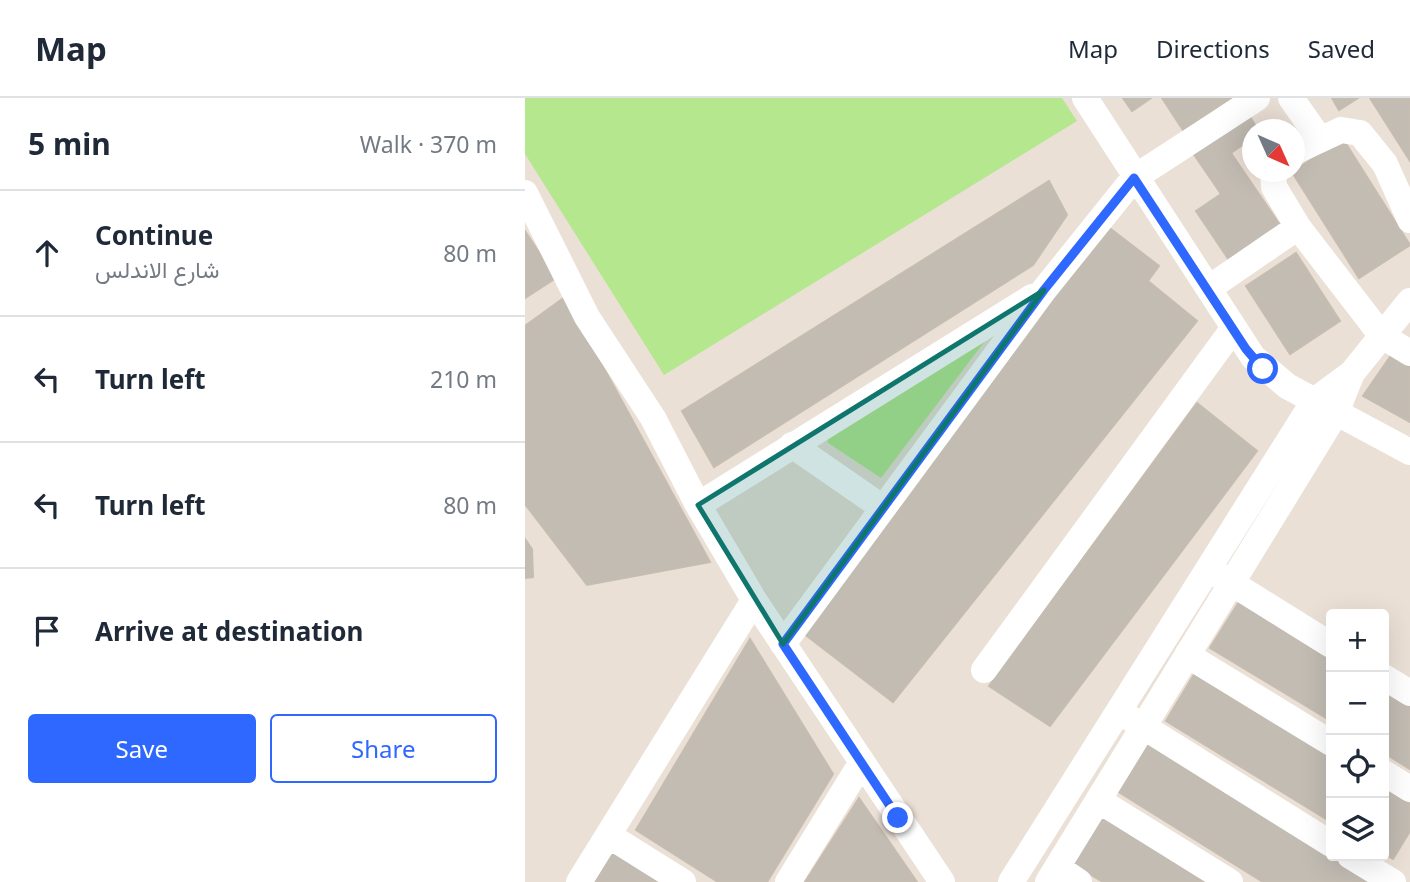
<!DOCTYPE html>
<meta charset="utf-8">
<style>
:root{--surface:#fff;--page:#f2f2f3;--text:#1f2937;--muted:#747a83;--line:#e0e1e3;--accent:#2f68ff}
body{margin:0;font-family:"Noto Sans",Vazirmatn,sans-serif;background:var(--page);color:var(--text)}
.controls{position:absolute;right:21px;bottom:21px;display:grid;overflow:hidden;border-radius:7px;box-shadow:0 7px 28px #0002}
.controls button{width:63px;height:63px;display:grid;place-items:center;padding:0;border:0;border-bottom:2px solid var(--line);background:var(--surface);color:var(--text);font:35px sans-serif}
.compass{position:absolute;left:717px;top:21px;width:63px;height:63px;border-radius:50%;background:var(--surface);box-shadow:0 7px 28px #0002;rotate:135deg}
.stop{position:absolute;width:21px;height:21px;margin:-16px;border:5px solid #2f68ff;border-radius:50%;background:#fff}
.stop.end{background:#2f68ff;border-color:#fff;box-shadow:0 2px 7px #0008}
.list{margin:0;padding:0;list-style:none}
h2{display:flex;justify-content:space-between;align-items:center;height:91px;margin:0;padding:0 28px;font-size:30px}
h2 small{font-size:23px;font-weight:400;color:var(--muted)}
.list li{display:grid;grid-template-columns:46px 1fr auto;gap:21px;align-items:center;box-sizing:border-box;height:126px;padding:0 28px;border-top:2px solid var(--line)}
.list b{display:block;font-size:26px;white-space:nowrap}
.list p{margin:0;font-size:23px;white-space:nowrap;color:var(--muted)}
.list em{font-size:23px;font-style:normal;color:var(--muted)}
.actions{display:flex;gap:14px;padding:21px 28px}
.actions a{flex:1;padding:16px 0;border:2px solid var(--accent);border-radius:7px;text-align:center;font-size:24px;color:var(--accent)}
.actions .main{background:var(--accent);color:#fff}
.icon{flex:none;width:38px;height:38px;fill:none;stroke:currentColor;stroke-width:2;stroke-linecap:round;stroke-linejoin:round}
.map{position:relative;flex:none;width:885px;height:784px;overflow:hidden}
header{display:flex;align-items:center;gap:42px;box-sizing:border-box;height:98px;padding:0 35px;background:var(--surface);border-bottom:2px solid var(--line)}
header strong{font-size:33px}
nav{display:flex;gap:38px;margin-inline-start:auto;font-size:24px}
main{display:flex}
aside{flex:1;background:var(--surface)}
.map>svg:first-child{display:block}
</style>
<header>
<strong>Map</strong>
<nav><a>Map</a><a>Directions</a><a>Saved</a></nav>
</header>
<main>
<aside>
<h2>5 min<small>Walk · 370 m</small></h2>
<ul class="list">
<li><svg class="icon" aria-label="ahead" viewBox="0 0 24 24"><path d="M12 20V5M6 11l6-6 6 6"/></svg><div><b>Continue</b><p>شارع الاندلس</p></div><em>80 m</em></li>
<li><svg class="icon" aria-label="left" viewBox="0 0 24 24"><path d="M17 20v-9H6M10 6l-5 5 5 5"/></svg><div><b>Turn left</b></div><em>210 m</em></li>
<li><svg class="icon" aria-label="left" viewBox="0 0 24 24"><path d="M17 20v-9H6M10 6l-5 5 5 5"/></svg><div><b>Turn left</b></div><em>80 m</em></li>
<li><svg class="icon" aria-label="arrive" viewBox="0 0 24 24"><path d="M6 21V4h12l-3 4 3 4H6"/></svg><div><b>Arrive at destination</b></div></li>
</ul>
<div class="actions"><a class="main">Save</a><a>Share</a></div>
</aside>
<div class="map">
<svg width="885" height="784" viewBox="0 0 885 784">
<rect width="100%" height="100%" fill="#ebe0d6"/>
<!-- green -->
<path fill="#b4e78e" d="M0 0H537L552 23 139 277 0 56Z
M469 231 356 380 303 345 302 335Z"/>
<!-- building -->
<path fill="#c2bcb3" stroke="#c6bcb0" stroke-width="2" d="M598 0H626L607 13Z
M637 0H706L658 32Z
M807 0H833L814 12Z
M845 0H885V63Z
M724 17 733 32H727V40L706 55 755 127 704 162 671 113 696 96 668 55Z
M818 41 885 147 834 180 767 74Z
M524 83 542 117 508 167 189 369 157 313Z
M582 128 634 168 623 183 672 223 368 604 278 535Z
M0 133 31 180 0 200Z
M771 155 815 223 765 256 721 188Z
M40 199 185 464 62 487 0 406V228Z
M871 250 885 259V324L838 298Z
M672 305 732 353 525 628 464 588Z
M0 441 7 451 8 479 0 480Z
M717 499 806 553V623L685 550Z
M225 541 308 676 242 784H193L111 732Z
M670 575 806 658V724L641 623Z
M859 585 885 601V671L859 655Z
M624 643 808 758 849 784H738L592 693Z
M859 690 885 706V733L868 761 859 756Z
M334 700 392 784H280Z
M578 719 681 784H578L548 766Z
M90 749 142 784H68Z"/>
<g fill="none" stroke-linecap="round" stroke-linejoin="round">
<!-- minor -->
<path stroke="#fff" stroke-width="26" d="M560 0 728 259 762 288 885 354
M766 0 794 40
M769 54 816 32 835 35 860 66 885 122
M748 74 749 89 773 129 857 238 885 255
M0 95 62 219 128 320 173 407 229 502 417 784
M684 190 773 129
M267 347 358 410
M173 407 507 199
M692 476 806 547
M258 546 519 192 609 80 732 0
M662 557 806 645
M459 572 708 231
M859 579 885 595
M603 619 806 746
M859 675 885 691
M573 702 705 784
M83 737 158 784
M825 758 868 784
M532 769 554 784
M54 784 229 502
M263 784 337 664
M486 784 789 303 827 275
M523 784 811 315 827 275 885 203"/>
</g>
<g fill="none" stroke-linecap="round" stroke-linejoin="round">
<!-- route -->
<path stroke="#2f68ff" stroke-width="9" d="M373 720 258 546 519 192 609 80 721 251 738 271"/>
</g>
<!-- marked area -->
<path fill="#0f766e" fill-opacity="0.2" stroke="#0f766e" stroke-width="5" stroke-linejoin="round" d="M519 192 258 546 173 407Z"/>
</svg>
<div class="controls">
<button>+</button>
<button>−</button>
<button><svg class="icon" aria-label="locate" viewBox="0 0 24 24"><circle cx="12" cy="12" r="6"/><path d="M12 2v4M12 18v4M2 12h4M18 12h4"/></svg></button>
<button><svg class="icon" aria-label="layers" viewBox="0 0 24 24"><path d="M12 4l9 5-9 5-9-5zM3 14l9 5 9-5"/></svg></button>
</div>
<svg class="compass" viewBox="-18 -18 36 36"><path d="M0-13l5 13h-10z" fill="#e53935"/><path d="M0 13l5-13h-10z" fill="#747a83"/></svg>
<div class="stop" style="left:738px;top:271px"></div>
<div class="stop end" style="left:373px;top:720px"></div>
</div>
</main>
